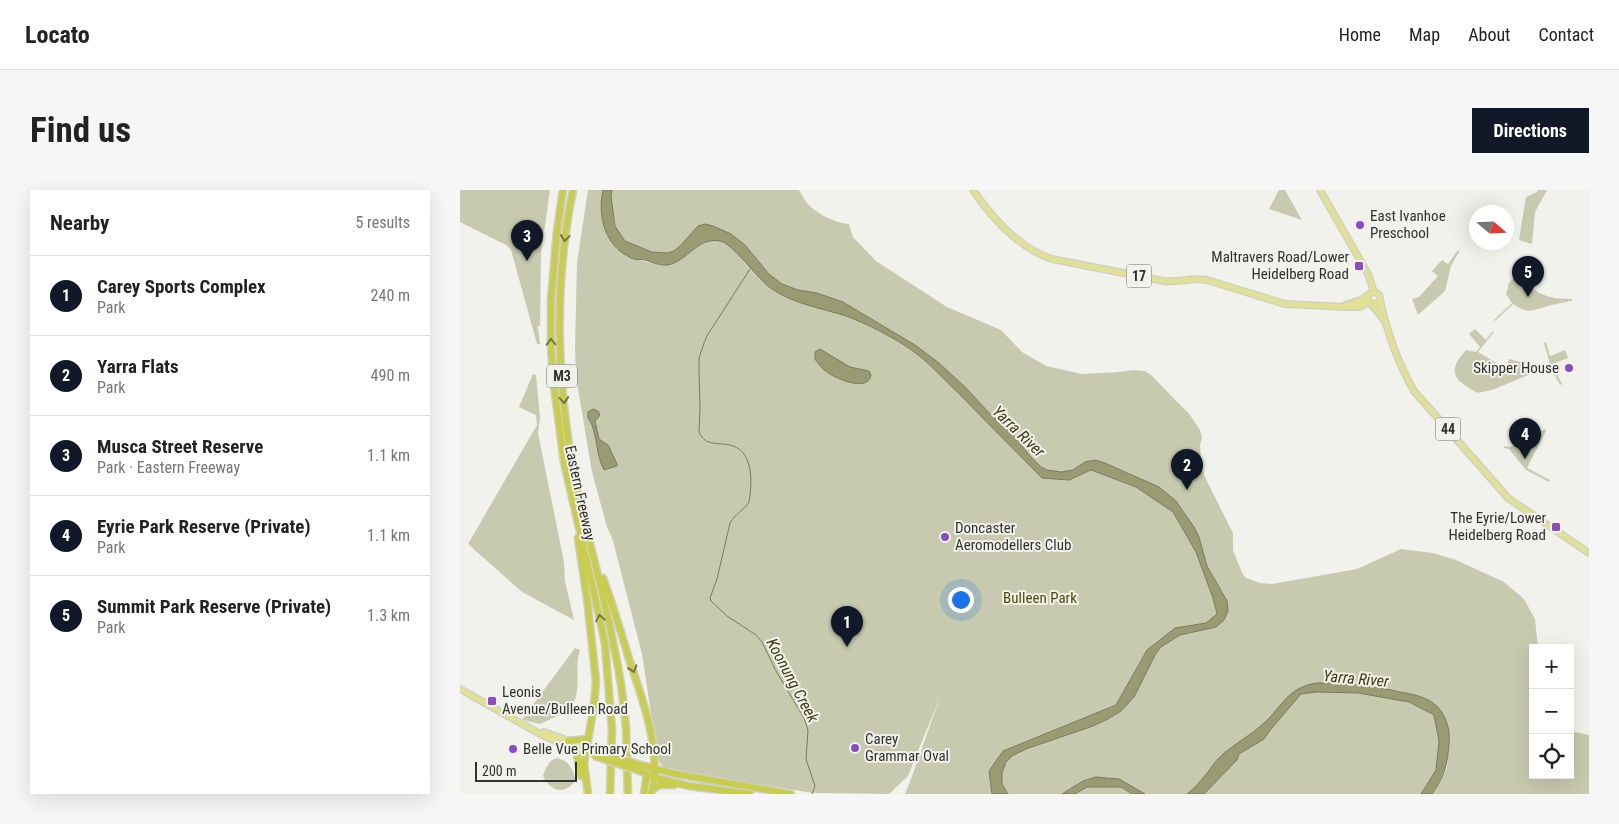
<!DOCTYPE html>
<meta charset="utf-8">
<style>
:root{--surface:#fff;--page:#f6f6f6;--text:#222;--muted:#767676;--line:#e0e0e0;--accent:#111827}
body{margin:0;font-family:"Roboto Condensed",sans-serif;background:var(--page);color:var(--text)}
.controls{position:absolute;right:15px;bottom:15px;display:grid;overflow:hidden;border-radius:0px;box-shadow:0 5px 20px #0002}
.controls button{width:45px;height:45px;display:grid;place-items:center;padding:0;border:0;border-bottom:1px solid var(--line);background:var(--surface);color:var(--text);font:25px sans-serif}
.compass{position:absolute;left:1009px;top:15px;width:45px;height:45px;border-radius:50%;background:var(--surface);box-shadow:0 5px 20px #0002;rotate:109deg}
.scale{position:absolute;left:15px;bottom:12px;width:102px;box-sizing:border-box;padding-left:5px;border:2px solid #31312f;border-top:0;font-size:14px;line-height:18px;white-space:nowrap;color:#31312f;-webkit-text-stroke:4px #f2f2ec;paint-order:stroke}
.you{position:absolute;left:500px;top:409px;width:18px;height:18px;margin:-12px;border:4px solid #fff;border-radius:50%;background:#1a73e8;box-shadow:0 0 0 8px #1a73e833}
.badge{display:grid;place-items:center;width:32px;height:32px;border-radius:50%;background:var(--accent);color:#fff;font-size:16px;font-weight:700}
.pin{position:absolute;translate:-50% -41px;filter:drop-shadow(0 1px 2px #0008)}
.pin::after{content:'';position:absolute;top:26px;width:18px;height:15px;background:inherit;clip-path:polygon(0 0,100% 0,50% 100%)}
.list{margin:0;padding:0;list-style:none}
h2{display:flex;justify-content:space-between;align-items:center;height:65px;margin:0;padding:0 20px;font-size:21px}
h2 small{font-size:16px;font-weight:400;color:var(--muted)}
.list li{display:grid;grid-template-columns:32px 1fr auto;gap:15px;align-items:center;box-sizing:border-box;height:80px;padding:0 20px;border-top:1px solid var(--line)}
.list b{display:block;font-size:19px;white-space:nowrap}
.list p{margin:0;font-size:16px;white-space:nowrap;color:var(--muted)}
.list em{font-size:16px;font-style:normal;color:var(--muted)}
.icon{flex:none;width:28px;height:28px;fill:none;stroke:currentColor;stroke-width:2;stroke-linecap:round;stroke-linejoin:round}
.map{position:relative;flex:none;width:1129px;height:604px;overflow:hidden;border-radius:0px}
header{display:flex;align-items:center;gap:30px;box-sizing:border-box;height:70px;padding:0 25px;background:var(--surface);border-bottom:1px solid var(--line)}
header strong{font-size:24px}
nav{display:flex;gap:28px;margin-inline-start:auto;font-size:18px}
.intro{display:flex;align-items:center;justify-content:space-between;box-sizing:border-box;height:120px;padding:0 30px}
h1{margin:0;font-size:35px}
.button{padding:12px 22px;border-radius:0px;background:var(--accent);color:#fff;font-size:18px;font-weight:700}
main{display:flex;gap:30px;padding:0 30px}
aside{flex:1;background:var(--surface);border-radius:0px;box-shadow:0 5px 20px #0002}
.map>svg:first-child{display:block}
</style>
<header>
<strong>Locato</strong>
<nav><a>Home</a><a>Map</a><a>About</a><a>Contact</a></nav>
</header>
<div class="intro"><h1>Find us</h1><a class="button">Directions</a></div>
<main>
<aside>
<h2>Nearby<small>5 results</small></h2>
<ul class="list">
<li><span class="badge">1</span><div><b>Carey Sports Complex</b><p>Park</p></div><em>240 m</em></li>
<li><span class="badge">2</span><div><b>Yarra Flats</b><p>Park</p></div><em>490 m</em></li>
<li><span class="badge">3</span><div><b>Musca Street Reserve</b><p>Park · Eastern Freeway</p></div><em>1.1 km</em></li>
<li><span class="badge">4</span><div><b>Eyrie Park Reserve (Private)</b><p>Park</p></div><em>1.1 km</em></li>
<li><span class="badge">5</span><div><b>Summit Park Reserve (Private)</b><p>Park</p></div><em>1.3 km</em></li>
</ul>
</aside>
<div class="map">
<svg width="1129" height="604" viewBox="0 0 1129 604">
<rect width="100%" height="100%" fill="#f2f2ec"/>
<!-- green -->
<path fill="#c7caaf" d="M0 0H90L81 63 80 136H78L80 154H77L51 60 46 55 0 32Z
M128 0H143C138 19 143 51 161 62 173 69 198 77 212 74 216 73 219 70 222 68 233 59 246 46 262 51 273 54 279 67 286 75 294 84 303 94 313 100 337 114 363 118 388 127 409 135 430 146 449 158 467 170 484 190 499 205 527 232 555 260 582 288L609 290 631 280 676 297 713 322 736 362 753 408 757 424 746 433 715 438 687 460 656 515 543 561 529 581 532 604H445L451 589 480 507 448 586 429 604 353 603 234 584 203 577 198 570 182 464 153 351 147 337 132 282 116 187 115 157 117 73Z
M152 0H339C342 5 346 13 351 17 361 26 376 33 389 34L393 47 416 71 487 117 541 140 562 162 586 176 622 184 659 182 673 180 685 181 691 185 730 225 740 240 742 248 740 255 741 270 744 285 773 343V360L782 383 786 388 800 393 812 394 897 379 941 359 973 363 996 370 1044 392 1064 409 1075 429 1078 458H1073V585H1110V541L1129 545V604H972L980 592 987 578 990 546 966 508 919 497 892 493H856L812 525 802 535 762 566 748 580 738 595 727 604H685L648 587H636L623 591 602 604H548L542 594V583L546 572 552 566 566 559 633 536 648 529 701 457 720 445 756 437 767 411 747 376 739 347 723 320 671 284 645 273 625 272 613 280 601 282 587 280 581 277 570 266 544 234 533 227 505 197 455 155 383 112 357 103 338 100 322 94 309 84 285 55 271 44 228 49 214 61 207 63 192 62 165 51 159 43 155 36 151 6Z
M819 0H825L842 30 809 19Z
M1078 0H1087L1075 22 1072 54 1059 50 1066 7 1077 2Z
M998 60 999 62 991 76 985 101 958 125 952 109 959 107 978 86 972 81 982 70 988 74Z
M1056 85C1078 103 1082 109 1112 109V111C1104 112 1096 114 1088 116 1072 121 1068 124 1053 114L1035 131 1034 130 1052 113 1046 104 1049 93Z
M1015 139 1026 150 1033 141 1034 142 1018 162 1041 176 1047 177 1049 169 1065 173 1064 180 1065 181 1090 174 1084 153 1086 152 1090 166 1105 160 1108 168 1092 174 1102 194 1100 195 1090 176 1032 200 1017 203C994 190 986 182 1006 160L1016 162 1020 157 1009 144Z
M73 184 76 185 80 227 78 243 104 372 105 391 114 430 62 402 8 354 77 235 76 225 59 217Z
M1085 239 1086 241 1067 278 1090 290 1089 292 1066 280 1049 259 1044 258V256L1050 257Z
M115 458 120 460C113 478 124 504 109 519 103 524 88 530 80 534L63 530V528Z
M856 502 898 503 949 512 974 525 980 551 976 580 961 604H744L777 570 779 564 804 549 811 539 841 504Z
M96 568C109 570 112 578 116 590 106 604 92 604 83 586 86 578 88 571 96 568Z
M627 597H661L672 604H615Z"/>
<!-- water -->
<path fill="#999b73" stroke="#7a7b5f" d="M143 0H152L151 6 155 36 165 51 192 62 207 63 214 61 221 55 238 36 245 34 253 36 271 44 285 55 309 84 322 94 338 100 357 103 383 112 455 155 479 173 505 197 533 227 544 234 570 266 581 277 587 280 601 282 613 280 625 272 635 270 645 273 699 297 716 311 734 337 739 347 747 376 767 411 768 421 764 430 756 437 720 445 701 457 695 465 674 507 661 521 648 529 633 536 566 559 552 566 546 572 542 583V594L548 604H532L529 581 543 561 656 515 687 460 715 438 746 433 757 424 753 408 736 362 713 322 676 297 631 280 609 290 582 288C555 260 527 233 500 205 484 190 468 171 450 159 433 147 405 133 386 126 361 118 334 114 312 99 296 89 273 53 260 51 240 47 230 66 214 73 205 78 194 73 185 70 181 69 177 70 174 69 171 69 167 65 164 64 143 51 138 22 143 0Z
M360 159 390 177 409 181 411 185C408 204 371 187 363 179 360 176 357 172 355 169V162Z
M133 219 138 221 140 225 135 231 139 249 148 255 157 274V276L144 280C135 264 138 241 128 228V222Z
M856 493C887 493 910 495 940 502 951 504 964 506 973 513 985 521 991 540 989 554 987 577 985 585 972 604H961L976 580 979 551 974 525 949 512 898 503 856 502 841 504 811 539 804 549 779 564 777 570 744 604H727C743 592 749 577 763 564 776 553 791 545 803 534 822 517 827 498 856 493Z
M636 587 659 589 685 604H672L661 597H627L615 604H602L623 591Z"/>
<g fill="none" stroke-linecap="round" stroke-linejoin="round">
<!-- stream -->
<path stroke="#7a7b5f" stroke-width="1" d="M290 79 247 146 244 153 239 168V179L240 219 239 242C246 258 259 251 273 256 294 263 292 294 289 312 284 320 275 324 270 333L257 389 250 408 251 411 267 426 296 445 302 452 316 481 344 528 348 540 346 569 355 596 352 604"/>
<!-- major casing -->
<g stroke="#cececd" stroke-width="8">
<path id="major" d="M513 0C532 28 559 58 592 69L704 91C718 93 733 87 747 90L825 114 887 117H900L909 112
M860 0 908 84 914 102
M908 108a6 6 0 1 1 12 0a6 6 0 1 1-12 0Z
M920 110C927 142 938 173 954 201L1048 308 1129 363
M911 114 924 130
M885 115 901 110 908 105
M0 499 82 545 102 554 126 563
M84 542 127 557"/>
</g>
<!-- highway casing -->
<g stroke="#cececd" stroke-width="9">
<path id="highway" d="M103 0 97 41 91 111V155L93 188 104 272 139 425 145 454 152 540 150 604
M113 0C94 92 96 192 114 283 125 341 143 398 154 457 160 484 164 512 166 539 167 561 167 583 168 604
M118 348 127 408 136 491 134 515 124 573 128 604
M143 388C153 415 161 442 169 469 182 507 203 564 191 604
M108 551 128 549
M116 560 121 586
M177 574 216 584 331 604
M177 580 200 589 229 596 290 604
M193 599 200 595H214
M184 604 187 584"/>
</g>
<!-- major -->
<use href="#major" stroke="#dfe194" stroke-width="5.5"/>
<!-- highway -->
<use href="#highway" stroke="#c9cd4c" stroke-width="6"/>
<!-- highway-bridge casing -->
<g stroke="#cececd" stroke-width="9" stroke-linecap="butt">
<path id="highway-bridge" d="M134 559 177 574
M134 566 177 580"/>
</g>
<!-- highway-bridge -->
<use href="#highway-bridge" stroke="#c9cd4c" stroke-width="6"/>
</g>
<!-- one-way arrows -->
<defs><path id="oneway-chevron" d="M-2-3.5L2.5 0L-2 3.5" fill="none" stroke-width="1.6" stroke-linecap="round" stroke-linejoin="round" transform="scale(1.25)"/></defs>
<g stroke="#75773c">
<use href="#oneway-chevron" transform="translate(105 48) rotate(96)"/>
<use href="#oneway-chevron" transform="translate(91 152) rotate(-92)"/>
<use href="#oneway-chevron" transform="translate(104 210) rotate(85)"/>
<use href="#oneway-chevron" transform="translate(140 428) rotate(-102)"/>
<use href="#oneway-chevron" transform="translate(173 479) rotate(71)"/>
</g>
<!-- markers -->
<g fill="#8c4cc1" stroke="#f2f2ec" stroke-width="2">
<circle cx="900" cy="35" r="5"/>
<rect x="894" y="71" width="10" height="10" rx="2.5"/>
<circle cx="1109" cy="178" r="5"/>
<rect x="1091" y="332" width="10" height="10" rx="2.5"/>
<circle cx="485" cy="347" r="5"/>
<rect x="27" y="506" width="10" height="10" rx="2.5"/>
<circle cx="395" cy="558" r="5"/>
<circle cx="53" cy="559" r="5"/>
</g>
<g text-anchor="middle" stroke-width="4" stroke-linejoin="round" paint-order="stroke">
<!-- shield labels -->
<g fill="#f2f2ec" stroke="#6b6b68" stroke-width="1">
<rect x="666.5" y="74.5" width="25" height="23" rx="4"/>
<rect x="87" y="174.5" width="30" height="23" rx="4"/>
<rect x="975.5" y="227.5" width="25" height="23" rx="4"/>
</g>
<g font-size="14" font-weight="bold" fill="#31312f">
<text x="679" y="91">17</text>
<text x="102" y="191">M3</text>
<text x="988" y="244">44</text>
</g>
<!-- poi labels -->
<g font-size="15" fill="#31312f" stroke="#f2f2ec" text-anchor="start">
<text x="910" y="31">East Ivanhoe<tspan x="910" dy="17">Preschool</tspan></text>
<text x="889" y="72" text-anchor="end">Maltravers Road/Lower<tspan x="889" dy="17">Heidelberg Road</tspan></text>
<text x="1099" y="183" text-anchor="end">Skipper House</text>
<text x="1086" y="333" text-anchor="end">The Eyrie/Lower<tspan x="1086" dy="17">Heidelberg Road</tspan></text>
<text x="495" y="343">Doncaster<tspan x="495" dy="17">Aeromodellers Club</tspan></text>
<text x="42" y="507">Leonis<tspan x="42" dy="17">Avenue/Bulleen Road</tspan></text>
<text x="405" y="554">Carey<tspan x="405" dy="17">Grammar Oval</tspan></text>
<text x="63" y="564">Belle Vue Primary School</text>
</g>
<!-- street labels -->
<g font-size="15" fill="#31312f" stroke="#f2f2ec">
<text transform="translate(120 303) rotate(78)" y="5">Eastern Freeway</text>
</g>
<!-- park labels -->
<g font-size="15" fill="#4a4b03" stroke="#f2f2ec">
<text x="580" y="413">Bulleen Park</text>
</g>
<!-- water labels -->
<g font-size="16" font-style="italic" fill="#3d3e0c" stroke="#f2f2ec">
<text transform="translate(559 241) rotate(44)" y="6">Yarra River</text>
<text transform="translate(896 488) rotate(5)" y="6">Yarra River</text>
<text transform="translate(333 490) rotate(62)" y="6">Koonung Creek</text>
</g>
</g>
</svg>
<div class="controls">
<button>+</button>
<button>−</button>
<button><svg class="icon" aria-label="locate" viewBox="0 0 24 24"><circle cx="12" cy="12" r="6"/><path d="M12 2v4M12 18v4M2 12h4M18 12h4"/></svg></button>
</div>
<svg class="compass" viewBox="-18 -18 36 36"><path d="M0-13l5 13h-10z" fill="#e53935"/><path d="M0 13l5-13h-10z" fill="#767676"/></svg>
<div class="scale">200 m</div>
<div class="you"></div>
<div class="pin badge" style="left:387px;top:457px">1</div>
<div class="pin badge" style="left:727px;top:300px">2</div>
<div class="pin badge" style="left:67px;top:71px">3</div>
<div class="pin badge" style="left:1065px;top:269px">4</div>
<div class="pin badge" style="left:1068px;top:107px">5</div>
</div>
</main>
